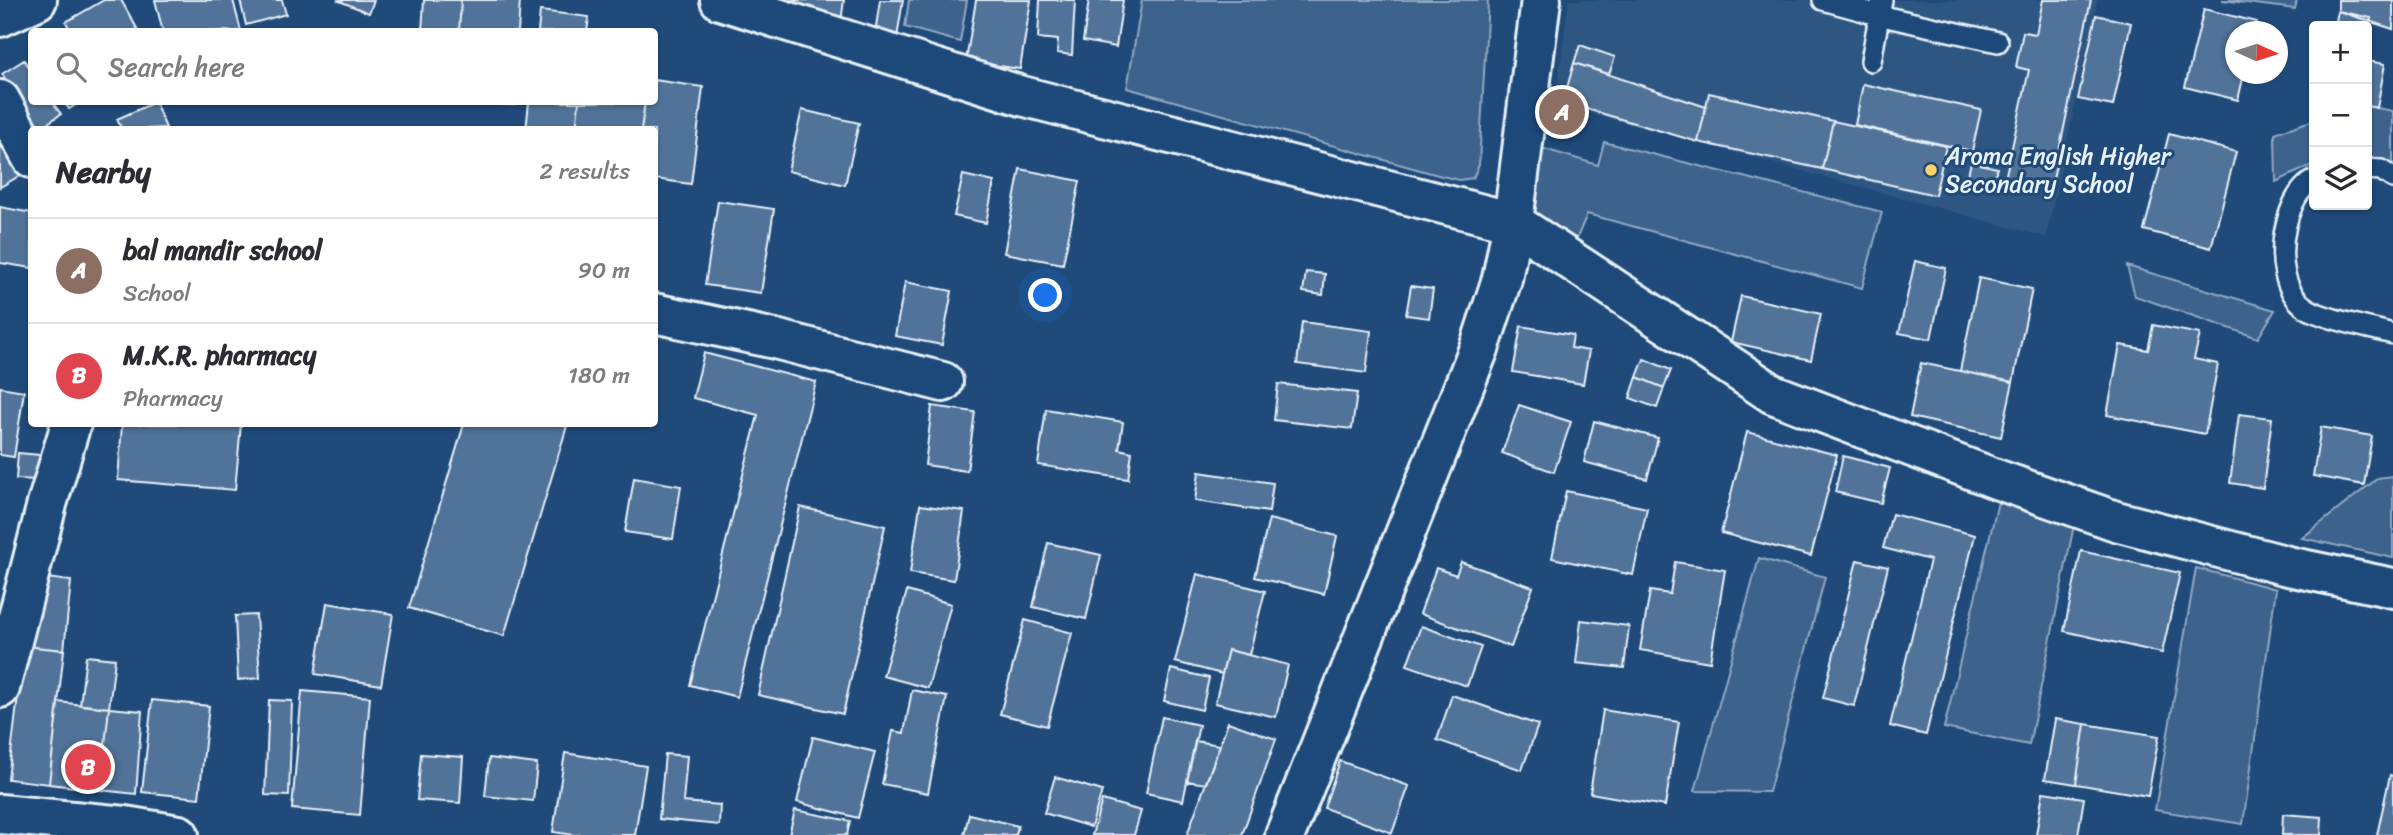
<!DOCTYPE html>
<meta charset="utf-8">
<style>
:root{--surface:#fff;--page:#f2f2f3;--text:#2b2b33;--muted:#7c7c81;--line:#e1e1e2;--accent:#ea580c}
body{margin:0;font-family:Sriracha,sans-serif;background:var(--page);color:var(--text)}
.controls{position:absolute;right:21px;top:21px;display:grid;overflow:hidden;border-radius:7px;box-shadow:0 2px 5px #0004}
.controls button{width:63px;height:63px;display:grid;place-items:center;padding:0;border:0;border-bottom:2px solid var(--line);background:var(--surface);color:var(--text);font:35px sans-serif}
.compass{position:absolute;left:2225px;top:21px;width:63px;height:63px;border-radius:50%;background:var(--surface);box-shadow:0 2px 5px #0004;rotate:93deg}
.you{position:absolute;left:1046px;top:296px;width:24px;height:24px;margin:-18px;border:5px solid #fff;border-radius:50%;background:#1a73e8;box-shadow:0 0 0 10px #1a73e833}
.badge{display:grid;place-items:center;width:46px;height:46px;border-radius:50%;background:var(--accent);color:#fff;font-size:23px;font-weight:700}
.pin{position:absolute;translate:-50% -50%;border:4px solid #fff;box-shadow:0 2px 7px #0006}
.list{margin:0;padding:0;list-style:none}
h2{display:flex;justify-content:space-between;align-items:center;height:91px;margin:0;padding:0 28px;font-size:30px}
h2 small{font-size:23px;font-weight:400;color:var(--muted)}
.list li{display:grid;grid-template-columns:46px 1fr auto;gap:21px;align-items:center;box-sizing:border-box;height:105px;padding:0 28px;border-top:2px solid var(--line)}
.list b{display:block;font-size:26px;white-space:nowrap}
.list p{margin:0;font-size:23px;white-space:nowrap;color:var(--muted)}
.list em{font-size:23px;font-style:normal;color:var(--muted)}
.icon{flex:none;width:38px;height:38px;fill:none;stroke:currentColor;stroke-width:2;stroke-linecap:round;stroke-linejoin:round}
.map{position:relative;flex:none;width:2393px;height:835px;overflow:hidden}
.search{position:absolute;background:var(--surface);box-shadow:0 2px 5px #0004;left:28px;top:28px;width:630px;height:77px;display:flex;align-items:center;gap:18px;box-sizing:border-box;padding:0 24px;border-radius:7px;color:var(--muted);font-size:26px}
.panel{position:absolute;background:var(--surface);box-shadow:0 2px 5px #0004;left:28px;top:126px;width:630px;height:301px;border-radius:7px}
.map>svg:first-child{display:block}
</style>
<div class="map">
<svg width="2393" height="835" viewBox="0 0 2393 835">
<rect width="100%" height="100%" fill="#1f4a7a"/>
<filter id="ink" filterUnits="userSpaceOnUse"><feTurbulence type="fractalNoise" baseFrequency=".0143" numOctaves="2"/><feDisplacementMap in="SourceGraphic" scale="14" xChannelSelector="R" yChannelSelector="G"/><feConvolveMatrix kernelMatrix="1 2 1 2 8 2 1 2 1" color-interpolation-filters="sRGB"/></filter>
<g filter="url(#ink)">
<!-- built -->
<path fill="#2e5683" d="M1569 0H2098L2046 237 1555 104Z"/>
<!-- green -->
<path fill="#3c628c" stroke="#92aac2" stroke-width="2" d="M909 0H967L960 42 905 27Z
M1142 0H1488L1479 165 1473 178 1459 180 1438 175 1127 88Z
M2222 0H2297L2295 9Z
M2367 106 2393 111V176L2367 162Z
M2314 120V164L2276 182 2275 133Z
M1604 142 1882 212 1862 288 1587 214 1577 238 1530 233 1541 148 1598 165Z
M2127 266 2275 310 2258 338 2135 296Z
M2393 476V558L2302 538 2378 478Z
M1998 502 2074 525 2029 745 1944 728Z
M1759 558 1825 577 1769 792 1695 791Z
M2196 568 2276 589 2243 824 2155 810Z"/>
<!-- building -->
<path fill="#517399" stroke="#e8f1f8" stroke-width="2" d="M104 0H121L139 32H71L66 22Z
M155 0H233L241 31 163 32Z
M240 0H282L286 14 246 25Z
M337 0H374L369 13Z
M424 0H461L459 32H422Z
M461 0H520L518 32H459Z
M755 0H844L841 22Z
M880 0H903L896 44 874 40Z
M976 0H1031L1020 69 966 61Z
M1040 0H1075L1072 55 1057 53 1058 40 1038 38Z
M1089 0H1123L1116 47 1083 41Z
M2043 0H2091L2051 189 2005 179 2029 70 2016 67 2023 32 2036 34Z
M2338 0H2393V29L2338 11Z
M2204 9 2257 22 2255 32H2236V74H2244L2238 100 2185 87Z
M540 11 589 17 587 32H538Z
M2338 11 2371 18 2367 38V26H2335Z
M2096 15 2131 23 2113 106 2078 99Z
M1580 45 1615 57 1609 74 1574 63Z
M24 60 32 71V102H52L61 114 39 129 2 74Z
M2367 61 2385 64 2377 108 2367 106Z
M1574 63 1706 107 1698 142 1563 102Z
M654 80 703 87 691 184 654 179V130H641L645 102H654Z
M1863 84 1981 110 1972 151 1855 125Z
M1709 93 1833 121 1822 169 1698 142Z
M64 102H81L69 109Z
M155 102 166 128 122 130 117 119Z
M455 102H515V105Z
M529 102H579L576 130H526Z
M579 102H645L641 130H576Z
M802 110 859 123 845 185 788 171Z
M1833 121 1946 146 1935 195 1822 169Z
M0 125 26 172 0 187Z
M2169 134 2236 152 2211 248 2144 230Z
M1971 162 1997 168 1991 189 1966 184Z
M1020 169 1080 181 1063 264 1004 253Z
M963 175 994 182 986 223 954 216Z
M718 201 774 209 761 293 705 285Z
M0 207 32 213V268L0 263Z
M1915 261 1946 268 1931 339 1899 333Z
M1306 272 1325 274 1323 295 1303 292Z
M1979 278 2032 289 2013 382 1960 371Z
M905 282 952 291 942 345 895 336Z
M1411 286 1433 289 1429 318 1406 315Z
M1741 296 1821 314 1811 360 1731 342Z
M1302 322 1371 331 1366 373 1297 364Z
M2153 325 2200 334 2194 359 2218 364 2205 434 2107 415 2120 345 2148 350Z
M1521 326 1573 335 1571 348 1589 351 1583 384 1513 372Z
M704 353 816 382 737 697 690 685 758 415 693 398Z
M1644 359 1671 370 1664 388 1637 377Z
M1921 363 2013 382 2001 437 1910 417Z
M1637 377 1664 388 1657 408 1630 398Z
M1278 384 1357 393 1352 429 1274 420Z
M0 387 24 391 14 457 0 455Z
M1519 405 1571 422 1554 472 1502 453Z
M932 406 975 412 967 471 925 465Z
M1046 409 1123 422 1119 449 1132 452 1128 479 1038 465Z
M2239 414 2272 418 2263 488 2230 483Z
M1594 421 1658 438 1647 479 1584 462Z
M122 424H241L235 490 118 480Z
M464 424H559L567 426 504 636 409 608Z
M2321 427 2372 436 2364 485 2313 476Z
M1747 432 1837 455 1811 556 1721 533Z
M18 453 40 455 38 480 16 479Z
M1843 456 1890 468 1881 503 1835 492Z
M1199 472 1273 483 1269 512 1195 501Z
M634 478 681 486 673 539 625 532Z
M1566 491 1647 508 1633 575 1552 558Z
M920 505 964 511 954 580 910 573Z
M800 507 885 526 843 714 758 695Z
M1892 514 1975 535 1926 735 1890 726 1930 560 1883 548Z
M1269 519 1337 536 1324 594 1255 577Z
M1048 543 1101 555 1086 619 1033 607Z
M2081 551 2180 573 2162 653 2064 631Z
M1857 560 1888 567 1854 706 1823 698Z
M1461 562 1533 587 1511 647 1420 614 1436 568 1456 575Z
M1675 562 1725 570 1710 662 1640 650 1650 591 1670 594Z
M1197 574 1265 591 1249 655 1228 650 1222 674 1175 662Z
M31 576 71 581 64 650 24 646Z
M907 591 951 604 928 688 883 676Z
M327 603 393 614 381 685 315 674Z
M256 615 260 678 238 680 235 616Z
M1025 620 1072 633 1047 726 1000 714Z
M1581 620 1629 626 1624 668 1576 663Z
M1421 626 1481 647 1467 686 1407 665Z
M24 646 64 650 49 784 8 779Z
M1228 650 1288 665 1276 717 1215 703Z
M86 656 115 659 109 708 80 705Z
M1171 669 1209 678 1202 710 1164 701Z
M912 690 947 697 928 793 882 784 893 731 904 733Z
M302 691 370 697 360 815 292 809Z
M1452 695 1538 725 1522 770 1437 740Z
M152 700 209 706 199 798 142 792Z
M269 700 292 701 289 796 265 795Z
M58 702 109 708 100 790 49 784Z
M109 708 142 711 136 794 100 790Z
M1603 710 1679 722 1665 806 1590 793Z
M1162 717 1199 725 1183 801 1146 793Z
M2055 719 2085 724 2076 784 2045 779Z
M1228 722 1276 739 1242 835H1187Z
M2085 724 2159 736 2148 796 2076 784Z
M813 737 875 752 858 818 797 802Z
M1195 741 1220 745 1206 784 1187 781Z
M565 753 646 766 635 835H574L553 832Z
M421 754 463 757 460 803 417 800Z
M665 754 687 756 683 802 720 805 719 825 659 819Z
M489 758 537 764 533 801 485 796Z
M1340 761 1409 786 1392 833 1324 808Z
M2390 775 2393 776V835H2377Z
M1055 777 1102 791 1091 827 1044 813Z
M2043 792 2084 798 2078 835H2036Z
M1102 800 1141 811 1134 835H1092Z
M795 810 850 821 847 835H789Z
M969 814 1018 826 1016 835H964Z
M2283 814 2322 817 2321 835H2282Z"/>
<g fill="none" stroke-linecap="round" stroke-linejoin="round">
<!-- service casing -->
<g stroke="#e8f1f8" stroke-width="24">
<path id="service" d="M1823 0 1878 15 1998 42
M1871 61 1882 0
M2367 169 2381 170 2393 178
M2314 180C2298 188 2290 209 2286 225 2279 254 2281 298 2314 312 2338 322 2367 327 2393 334"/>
</g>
<!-- minor casing -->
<g stroke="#e8f1f8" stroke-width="44">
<path id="minor" d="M720 0 1022 96 1513 222 1773 394 1996 479 2116 521 2288 566 2393 588
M0 17 37 0
M0 100 32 158
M654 313 775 339 943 382
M0 688 47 504 71 424
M0 814 125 826 179 835
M1285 835 1480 346 1502 279 1513 222 1541 0"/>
</g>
<!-- service -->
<use href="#service" stroke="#1f4a7a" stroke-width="19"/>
<!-- minor -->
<use href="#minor" stroke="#1f4a7a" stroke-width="38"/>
</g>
</g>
<!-- markers -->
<circle fill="#ffd166" stroke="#1f4a7a" stroke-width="2.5" cx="1931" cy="170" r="7"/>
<g text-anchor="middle" stroke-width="6" stroke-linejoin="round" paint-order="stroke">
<!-- poi labels -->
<g font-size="24" fill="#e8f1f8" stroke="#1f4a7a" text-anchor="start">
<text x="1945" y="164">Aroma English Higher<tspan x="1945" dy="28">Secondary School</tspan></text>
</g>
</g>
</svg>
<div class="controls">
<button>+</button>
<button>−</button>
<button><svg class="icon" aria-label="layers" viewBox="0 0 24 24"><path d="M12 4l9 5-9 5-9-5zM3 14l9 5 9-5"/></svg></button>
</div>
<svg class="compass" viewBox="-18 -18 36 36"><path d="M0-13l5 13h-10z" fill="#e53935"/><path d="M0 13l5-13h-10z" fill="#7c7c81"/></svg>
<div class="you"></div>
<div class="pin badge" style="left:1562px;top:112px;background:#8d6e63">A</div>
<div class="pin badge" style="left:88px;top:767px;background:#e0444e">B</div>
<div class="search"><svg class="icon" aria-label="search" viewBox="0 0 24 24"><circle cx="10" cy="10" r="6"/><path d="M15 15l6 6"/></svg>Search here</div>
<section class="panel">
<h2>Nearby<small>2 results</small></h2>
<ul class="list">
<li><span class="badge" style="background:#8d6e63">A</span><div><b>bal mandir school</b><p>School</p></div><em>90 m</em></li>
<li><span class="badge" style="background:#e0444e">B</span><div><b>M.K.R. pharmacy</b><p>Pharmacy</p></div><em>180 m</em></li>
</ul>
</section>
</div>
